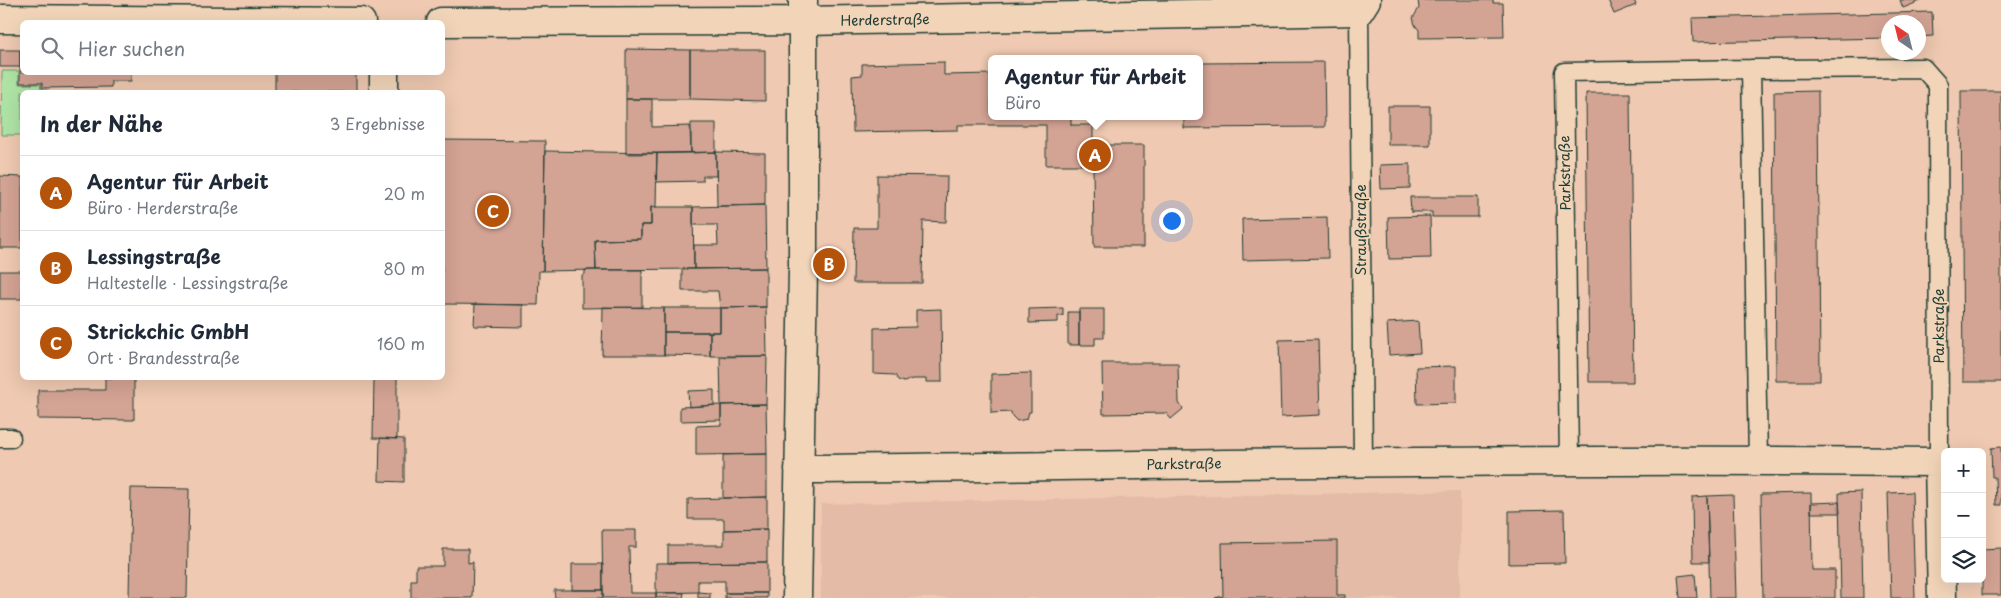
<!DOCTYPE html>
<html lang="de">
<meta charset="utf-8">
<style>
:root{--surface:#fff;--page:#f6f6f7;--text:#1f2937;--muted:#747a83;--line:#e0e1e3;--accent:#b45309}
body{margin:0;font-family:"Playpen Sans",sans-serif;background:var(--page);color:var(--text)}
.controls{position:absolute;right:15px;bottom:15px;display:grid;overflow:hidden;border-radius:8px;box-shadow:0 5px 20px #0002}
.controls button{width:45px;height:45px;display:grid;place-items:center;padding:0;border:0;border-bottom:1px solid var(--line);background:var(--surface);color:var(--text);font:25px sans-serif}
.compass{position:absolute;left:1881px;top:15px;width:45px;height:45px;border-radius:50%;background:var(--surface);box-shadow:0 5px 20px #0002;rotate:325deg}
.you{position:absolute;left:1171px;top:220px;width:18px;height:18px;margin:-12px;border:4px solid #fff;border-radius:50%;background:#1a73e8;box-shadow:0 0 0 8px #1a73e833}
.badge{display:grid;place-items:center;width:32px;height:32px;border-radius:50%;background:var(--accent);color:#fff;font-size:16px;font-weight:700}
.pin{position:absolute;translate:-50% -50%;border:2px solid #fff;box-shadow:0 1px 5px #0006}
.popup{position:absolute;left:988px;top:55px;width:215px;height:65px;box-sizing:border-box;display:grid;place-content:center;border-radius:8px;background:var(--surface);filter:drop-shadow(0 1px 4px #0005);font-size:16px;white-space:nowrap;color:var(--muted)}
.popup b{font-size:19px;color:var(--text)}
.popup::after{content:'';position:absolute;left:50%;top:100%;margin-left:-10px;border:10px solid transparent;border-top-color:var(--surface)}
.list{margin:0;padding:0;list-style:none}
h2{display:flex;justify-content:space-between;align-items:center;height:65px;margin:0;padding:0 20px;font-size:21px}
h2 small{font-size:16px;font-weight:400;color:var(--muted)}
.list li{display:grid;grid-template-columns:32px 1fr auto;gap:15px;align-items:center;box-sizing:border-box;height:75px;padding:0 20px;border-top:1px solid var(--line)}
.list b{display:block;font-size:19px;white-space:nowrap}
.list p{margin:0;font-size:16px;white-space:nowrap;color:var(--muted)}
.list em{font-size:16px;font-style:normal;color:var(--muted)}
.icon{flex:none;width:28px;height:28px;fill:none;stroke:currentColor;stroke-width:2;stroke-linecap:round;stroke-linejoin:round}
.map{position:relative;flex:none;width:2001px;height:598px;overflow:hidden}
.search{position:absolute;background:var(--surface);box-shadow:0 5px 20px #0002;left:20px;top:20px;width:425px;height:55px;display:flex;align-items:center;gap:12px;box-sizing:border-box;padding:0 18px;border-radius:8px;color:var(--muted);font-size:19px}
.panel{position:absolute;background:var(--surface);box-shadow:0 5px 20px #0002;left:20px;top:90px;width:425px;height:290px;border-radius:8px}
.map>svg:first-child{display:block}
</style>
<div class="map">
<svg width="2001" height="598" viewBox="0 0 2001 598">
<rect width="100%" height="100%" fill="#efc9b1"/>
<filter id="ink" filterUnits="userSpaceOnUse"><feTurbulence type="fractalNoise" baseFrequency=".02" numOctaves="2"/><feDisplacementMap in="SourceGraphic" scale="10" xChannelSelector="R" yChannelSelector="G"/><feConvolveMatrix kernelMatrix="1 2 1 2 8 2 1 2 1" color-interpolation-filters="sRGB"/></filter>
<g filter="url(#ink)">
<!-- built -->
<path fill="#e3bba6" d="M1460 491V598H821V504Z"/>
<!-- green -->
<path fill="#aee3a5" stroke="#66906c" d="M2 71H19V84H40L41 90H47V92H22V135H1Z"/>
<!-- building -->
<path fill="#d3a394" stroke="#1f3d34" d="M1418 0H1493V3H1503L1504 37 1419 38V30L1415 25 1413 18 1419 8Z
M1608 0H1634L1636 5 1614 14Z
M1900 0H1923L1903 8Z
M1932 12 1933 36 1918 37V22H1888V38L1693 42 1692 18Z
M626 49 690 50V99H626Z
M0 50H20V67H0Z
M20 50H22V72H131V81H111V87L42 88V83H20Z
M690 50H765V101L690 99Z
M944 62V75L991 74V116H1071V125H1093V145H1144V247H1094L1093 165H1046V125H958V130L853 132 852 76 862 75V64Z
M1324 62 1325 127 1184 128V116H1199V63Z
M275 72H356V92H275Z
M1818 91 1820 381H1776L1774 92Z
M1961 91H2001V382H1963Z
M1586 93H1630L1633 382H1589Z
M626 99H652V127L690 126 691 153 626 154Z
M1388 106H1430V145H1388Z
M691 123H716V152L691 153Z
M442 140 545 141 543 271H539L538 305 442 304Z
M545 151 657 153 656 207H651V225H641V239L595 240 596 270 543 271Z
M716 152 765 153V205L717 206Z
M716 152V176H703V181L656 182 657 153Z
M1410 164V188L1381 189 1380 165Z
M877 175 947 176 946 222 923 221 922 283H853L854 228H877Z
M0 176 22 177V248H0Z
M1410 197H1478V217H1432V212H1411Z
M765 205 766 268 694 269V245H718L717 225H693V207Z
M651 207H693L694 269 596 270 595 240 641 239V225H651Z
M1430 216 1431 258 1389 259 1388 217Z
M1327 217 1328 258 1243 260 1242 219Z
M766 268V307L720 308 718 291H682V269Z
M585 270H642V307L582 308V276L585 274Z
M0 271H22V299H0Z
M475 304 523 305V327L474 326Z
M603 307 664 308V355H602Z
M766 307 767 356H710V332H720V308Z
M664 308H720V332H664Z
M1063 308V316H1058V322L1029 323V309Z
M941 309 942 382H926V379H912L904 382 898 380 895 375 874 374V328L916 327V310Z
M1079 309H1104V338H1095V345H1079Z
M1068 312H1079V345H1068Z
M1418 321 1420 353 1389 355 1387 323Z
M664 332H710V356L664 355Z
M1318 339 1320 415 1281 417 1279 340Z
M767 356 766 404 721 405 720 357Z
M1102 363H1178L1179 403 1183 409 1171 419 1166 413 1103 414Z
M1456 366V403L1417 404 1416 367Z
M1031 373V412H1029L1027 419 1017 421 1012 416 1011 412 991 413V374Z
M105 378H134V420L38 419V390H105Z
M374 378H397V439L373 438Z
M714 390V405L689 407 688 391Z
M766 404 767 454 696 455V426L721 425V405Z
M721 405V420L680 421V407Z
M380 438 404 439V482L379 481Z
M2001 447V505H1996L1995 477H1992L1991 448Z
M767 454V497L723 498V455Z
M131 488 189 489 187 598H129Z
M1861 492 1863 598H1841L1839 493Z
M1912 492 1915 598H1891L1888 493Z
M1811 493 1812 570H1835V598H1763L1761 494Z
M1733 495 1736 598H1710L1707 496Z
M1707 496 1709 562H1693L1692 497Z
M767 497V529L724 530V519H688V499Z
M1839 502 1840 513H1811V503Z
M1564 510 1565 563 1509 564V511Z
M767 529V562L668 563V545H724V530Z
M602 530H636V547H629L630 593H656V598H603Z
M1337 541V595H1345V598H1215L1223 596 1222 543Z
M2001 548V595H1982V549Z
M443 549H468V563L473 562 472 598H411V580H416V566H443Z
M767 562V593H725V581H698V592L656 593V563Z
M572 564H603V590H572Z
M1695 574 1697 598H1680L1678 576Z
M554 590H603V598H555Z
M698 592 710 593V598H698Z
M656 593H684L683 598H656Z
M725 593H767V598H725Z"/>
<g fill="none" stroke-linecap="round" stroke-linejoin="round">
<!-- lane casing -->
<g stroke="#1f3d34" stroke-width="21">
<path id="lane" d="M1359 11 1363 462
M0 438H11
M1758 460 1751 69 1923 68 1938 85 1939 462
M1569 461 1564 72 1751 69"/>
</g>
<!-- street casing -->
<g stroke="#1f3d34" stroke-width="31">
<path id="street" d="M0 19 361 22
M441 22 803 21 1359 11 1366 0
M384 72V92
M799 469C1179 465 1559 458 1939 462L1942 598
M797 598 803 269V0"/>
</g>
<!-- lane -->
<use href="#lane" stroke="#f2d5b9" stroke-width="18"/>
<!-- street -->
<use href="#street" stroke="#f2d5b9" stroke-width="28"/>
</g>
</g>
<g text-anchor="middle" stroke-width="4" stroke-linejoin="round" paint-order="stroke">
<!-- street labels -->
<g font-size="14" fill="#1f3d34" stroke="#f2d5b9">
<text transform="translate(885 20) rotate(-1)" y="5">Herderstraße</text>
<text transform="translate(1565 173) rotate(-91)" y="5">Parkstraße</text>
<text transform="translate(1361 230) rotate(-90)" y="5">Straußstraße</text>
<text transform="translate(1939 326) rotate(-90)" y="5">Parkstraße</text>
<text transform="translate(1184 464) rotate(-1)" y="5">Parkstraße</text>
</g>
</g>
</svg>
<div class="controls">
<button>+</button>
<button>−</button>
<button><svg class="icon" aria-label="layers" viewBox="0 0 24 24"><path d="M12 4l9 5-9 5-9-5zM3 14l9 5 9-5"/></svg></button>
</div>
<svg class="compass" viewBox="-18 -18 36 36"><path d="M0-13l5 13h-10z" fill="#e53935"/><path d="M0 13l5-13h-10z" fill="#747a83"/></svg>
<div class="you"></div>
<div class="pin badge" style="left:1095px;top:155px">A</div>
<div class="popup"><b>Agentur für Arbeit</b>Büro</div>
<div class="pin badge" style="left:829px;top:264px">B</div>
<div class="pin badge" style="left:493px;top:211px">C</div>
<div class="search"><svg class="icon" aria-label="search" viewBox="0 0 24 24"><circle cx="10" cy="10" r="6"/><path d="M15 15l6 6"/></svg>Hier suchen</div>
<section class="panel">
<h2>In der Nähe<small>3 Ergebnisse</small></h2>
<ul class="list">
<li><span class="badge">A</span><div><b>Agentur für Arbeit</b><p>Büro · Herderstraße</p></div><em>20 m</em></li>
<li><span class="badge">B</span><div><b>Lessingstraße</b><p>Haltestelle · Lessingstraße</p></div><em>80 m</em></li>
<li><span class="badge">C</span><div><b>Strickchic GmbH</b><p>Ort · Brandesstraße</p></div><em>160 m</em></li>
</ul>
</section>
</div>
